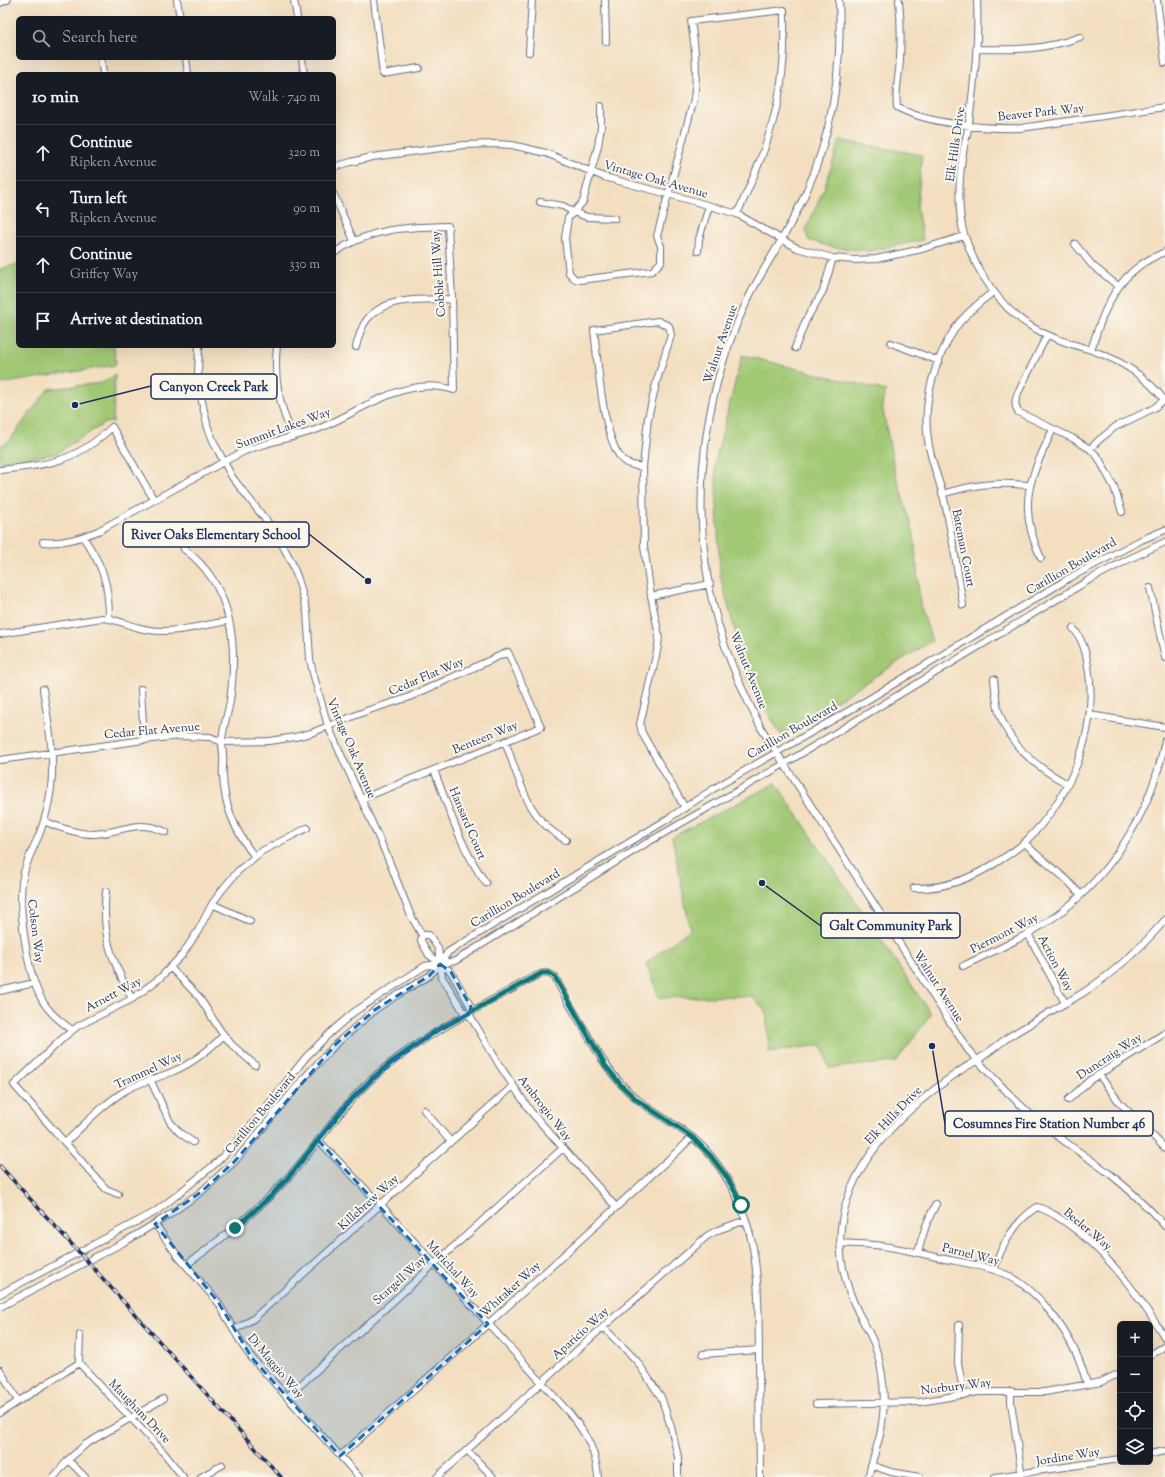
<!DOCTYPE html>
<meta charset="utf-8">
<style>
:root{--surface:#171b24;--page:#242831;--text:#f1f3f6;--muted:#9ea1a6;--line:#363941}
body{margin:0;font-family:"Sorts Mill Goudy",serif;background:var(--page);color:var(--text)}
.controls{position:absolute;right:12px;bottom:12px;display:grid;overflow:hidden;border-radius:6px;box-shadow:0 4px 16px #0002}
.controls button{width:36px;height:36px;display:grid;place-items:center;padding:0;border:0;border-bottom:1px solid var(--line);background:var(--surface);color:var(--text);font:20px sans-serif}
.stop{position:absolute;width:12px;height:12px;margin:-9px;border:3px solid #0f766e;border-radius:50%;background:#fff}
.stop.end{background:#0f766e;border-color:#fff;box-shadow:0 1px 4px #0008}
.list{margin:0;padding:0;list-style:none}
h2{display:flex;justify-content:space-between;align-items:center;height:52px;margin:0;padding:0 16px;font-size:17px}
h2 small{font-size:13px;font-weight:400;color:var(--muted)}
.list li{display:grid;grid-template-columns:26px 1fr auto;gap:12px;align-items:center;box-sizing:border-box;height:56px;padding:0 16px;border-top:1px solid var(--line)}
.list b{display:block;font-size:15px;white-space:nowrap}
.list p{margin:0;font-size:13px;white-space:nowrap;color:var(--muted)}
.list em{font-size:13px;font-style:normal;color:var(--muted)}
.icon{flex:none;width:22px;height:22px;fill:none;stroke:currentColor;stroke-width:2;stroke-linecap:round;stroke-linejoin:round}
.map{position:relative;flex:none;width:1165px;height:1477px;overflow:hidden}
.search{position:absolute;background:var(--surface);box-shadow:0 4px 16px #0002;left:16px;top:16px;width:320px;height:44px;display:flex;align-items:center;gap:10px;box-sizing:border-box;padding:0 14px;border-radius:6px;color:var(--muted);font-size:15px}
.panel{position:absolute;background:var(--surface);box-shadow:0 4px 16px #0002;left:16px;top:72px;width:320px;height:276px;border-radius:6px}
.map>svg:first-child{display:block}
</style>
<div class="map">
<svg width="1165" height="1477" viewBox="0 0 1165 1477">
<rect width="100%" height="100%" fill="#fbf7ec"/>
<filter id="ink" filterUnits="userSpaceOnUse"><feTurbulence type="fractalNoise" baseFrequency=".025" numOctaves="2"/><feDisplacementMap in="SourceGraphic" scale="8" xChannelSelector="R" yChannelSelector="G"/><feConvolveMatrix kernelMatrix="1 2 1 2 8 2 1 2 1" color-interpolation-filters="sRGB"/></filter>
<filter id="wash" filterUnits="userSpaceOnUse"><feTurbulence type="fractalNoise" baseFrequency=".012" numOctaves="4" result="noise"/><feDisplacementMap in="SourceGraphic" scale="16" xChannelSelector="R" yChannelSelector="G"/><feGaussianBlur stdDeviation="0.9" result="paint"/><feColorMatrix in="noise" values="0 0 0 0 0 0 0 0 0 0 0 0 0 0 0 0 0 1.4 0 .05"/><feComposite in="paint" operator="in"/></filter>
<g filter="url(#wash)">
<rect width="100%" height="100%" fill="#f3dec0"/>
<!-- green -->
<path fill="#a0c874" stroke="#5e7c69" d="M840 140 922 155 917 208 923 240 870 251 831 247 808 240 806 229 825 186Z
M18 264V346H114L116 365 0 384V269Z
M742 355 886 391 882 405 895 472 914 534 920 604 932 641 781 735 748 680 720 575 715 462Z
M115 375 113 422 105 423 55 454 0 463V446L9 441 48 389 102 383Z
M776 783 931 1014 896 1062 829 1068 822 1045 769 1052 766 1011 751 996 659 998 646 963 690 929 672 837Z"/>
</g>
<g filter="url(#ink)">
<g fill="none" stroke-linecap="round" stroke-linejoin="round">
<!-- minor casing -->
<g stroke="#676c80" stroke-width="8">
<path id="minor" d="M177 0 180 18
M294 0 297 18
M374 0 383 74 419 68
M605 0 606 42
M839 0C843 76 829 152 793 219 779 246 761 272 748 299 697 404 687 530 723 640 733 671 747 700 761 728L968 1050C992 1076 1016 1103 1043 1125 1065 1143 1088 1157 1110 1174 1130 1190 1148 1207 1165 1226
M899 0C901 20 901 40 900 60 899 76 895 91 897 107 927 124 987 129 1021 128L1165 107
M977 0C979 42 974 82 969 123 968 133 964 143 963 153 961 161 961 169 960 177 959 194 959 221 965 237 976 271 1001 309 1032 327 1051 338 1071 344 1091 350 1120 360 1147 377 1165 401
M1157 0 1165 63
M0 3 7 0
M977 49C1015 50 1045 50 1080 37
M529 52 532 0
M101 58 103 74
M186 58 188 74
M302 58 304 74
M601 106V127L598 146 583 202 568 218 565 238 569 273 575 279 580 280 652 271 661 262V246L657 236 694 99C698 72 695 47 691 21L784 10C784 28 785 47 783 65 779 118 759 167 737 214
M334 167 351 162 372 157 464 145 496 144 512 145 546 153 604 177 690 200 737 214 797 248 833 258 854 260 876 259 922 249 964 236
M334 195 354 241
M540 202 563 206 573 212 587 217 615 218
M1075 244 1092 265 1118 286
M698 251 699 239 709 206
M1047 335 1018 393C1015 400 1014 405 1018 412L1072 438 1090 449 1098 457 1114 487 1122 512
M891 343 939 361
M199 346 198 375 200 393 208 428 215 445 232 477 276 533 291 561 298 579 307 611 310 659 313 673 328 726 387 856 411 916 422 935 421 941 429 955 451 972 471 1007 469 1014
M277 346C273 379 280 407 293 437
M356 347C358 339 360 331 364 324 381 295 423 300 452 299
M795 348 806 320 823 291 833 258
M1091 350C1105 306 1118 270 1165 252
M1090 449 1099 440 1115 427 1154 408 1165 399
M643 467C637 466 629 465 625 462 602 444 598 360 594 330L658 321 669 326 671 335 657 380 648 418 643 467 644 546 651 596 710 584
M0 470C47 465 76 462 112 427L154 500
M942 494C975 484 995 482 1029 485
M83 537C103 566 109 583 109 619
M43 542C63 544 80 538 98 531 130 513 162 496 194 478 211 469 228 459 245 451 268 441 294 438 318 429 360 412 406 374 454 390L452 299 448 226C405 227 370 228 334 253
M184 549C233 585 238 644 230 701 228 714 222 729 222 743 222 747 223 751 223 755 224 762 222 769 223 776 224 806 236 833 255 857
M1041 558C1016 505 1030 478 1053 429
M1150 588 1165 658
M651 596 659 636 658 647 640 724 642 733 685 808
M963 605C957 569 952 531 943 495 938 476 930 459 928 440 922 402 935 358 956 327 966 313 980 302 993 292
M0 634 102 618C118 619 133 628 149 630 175 634 203 625 228 621
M994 679C995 691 996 704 1000 715 1011 748 1039 769 1068 784
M43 689C48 722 55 754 51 788 49 804 45 820 39 835 33 849 26 861 23 877 17 904 27 973 41 998 48 1012 60 1021 72 1030
M141 689 144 740
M1089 715 1165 727
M505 741C519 778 527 821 566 840
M0 760 144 740 179 736 210 737 222 742 270 741 295 737 311 733 369 710 407 698 508 652 541 727 361 799
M434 770C449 809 461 849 486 883
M44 821C60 828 76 834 94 834 122 833 136 818 166 832
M1025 843 1035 853 1067 880 1081 895
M914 888C943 889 970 879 994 864 1005 857 1017 850 1026 841 1067 801 1095 740 1090 682 1088 663 1086 643 1073 628
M106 891C101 936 112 960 132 999
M212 904 250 921
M1028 934 1065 1003
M422 935H429L438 948 442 977 463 1011 469 1014 500 1066 531 1112 616 1207
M963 966C991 952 1021 940 1047 922 1109 881 1152 812 1165 740
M171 968 199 997 220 1030 232 1045 255 1065
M0 991 34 983
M1099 1075 1120 1103 1165 1148
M150 1079 170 1122 180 1133 193 1142
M1068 1100 1090 1080 1165 1033
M424 1110 450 1141
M318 1140 381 1205 571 1415C587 1435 596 1451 598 1477
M65 1143C85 1124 104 1103 128 1089 143 1081 159 1078 174 1071 193 1063 209 1050 224 1035
M118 1194 106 1189 14 1085 63 1038 78 1026 132 999 160 978 182 955 198 931 212 904 222 890 238 871 262 851 307 828
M155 1224 177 1255 218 1302 243 1346 252 1358 359 1477
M840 1243C851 1244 863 1244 874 1245 898 1247 922 1254 945 1259 965 1263 988 1266 1007 1275 1036 1288 1063 1325 1076 1353 1081 1363 1084 1374 1087 1384
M918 1253C922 1235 927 1220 936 1204
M186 1265C224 1237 260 1209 291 1174 319 1143 341 1107 372 1079 418 1037 476 1010 530 979 540 974 545 970 555 977 563 994 572 1009 582 1025 597 1052 612 1079 637 1099 661 1119 691 1131 711 1156 762 1219 758 1283 759 1359 759 1399 760 1438 760 1477
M994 1270C1001 1246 1015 1221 1037 1207 1051 1211 1064 1221 1076 1230 1115 1262 1138 1295 1165 1338
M0 1294 155 1212 172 1199 215 1164 240 1139 264 1110 306 1057 331 1032 354 1012 425 966 455 961 645 844 784 764 1089 580 1125 561 1165 542
M0 1307 128 1240 169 1215 201 1192 234 1162 252 1141 304 1078 336 1044 376 1009 399 994 429 976 440 964 448 952 663 822 713 789 869 699 1071 577 1141 540 1165 530
M959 1325 958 1363 964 1395
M603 1327 636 1360 661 1397 671 1427 678 1457V1477
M234 1330 253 1319 513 1086
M703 1354 759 1350
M1150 1355 1165 1346
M79 1363 164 1453 183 1477
M79 1363 80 1335
M0 1370 18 1401
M1011 1391V1402L1022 1477
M287 1397 563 1148
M816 1404 920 1402 978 1392H1045L1101 1382 1120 1373
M0 1413 79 1363
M467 1450 493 1477
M1150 1454 1165 1451
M340 1456 488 1324 680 1149 692 1137
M68 1460 85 1477
M871 1465 891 1472 920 1477
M54 1477 68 1460 86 1444 163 1399
M201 1477 222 1465
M437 1477 603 1327 707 1236 718 1230 746 1220
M868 1477C872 1463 876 1449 880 1435 886 1406 885 1375 875 1346 871 1335 865 1325 859 1314 846 1288 838 1257 841 1227 849 1161 905 1109 957 1073 963 1068 971 1064 978 1060 989 1052 999 1044 1010 1036 1023 1028 1037 1020 1050 1012 1063 1004 1078 997 1090 988 1118 969 1143 946 1165 920
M995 1477 1120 1459"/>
</g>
<!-- minor -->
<use href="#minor" stroke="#fff" stroke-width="6"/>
<!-- rail casing -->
<g stroke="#1b2f5e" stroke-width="3.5">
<path id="rail" d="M0 1166 88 1262 281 1477"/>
</g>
<!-- rail -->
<use href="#rail" stroke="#fbf7ec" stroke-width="2" stroke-dasharray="6" stroke-linecap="butt"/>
</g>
</g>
<g fill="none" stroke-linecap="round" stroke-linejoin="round" filter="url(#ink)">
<!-- route -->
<path stroke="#0f766e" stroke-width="5" d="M235 1228 272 1195 292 1173 347 1104 372 1079 392 1062 436 1031 542 973H549L555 977 605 1065 621 1085 637 1100 692 1137 710 1155 726 1176 737 1195 741 1205"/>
</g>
<!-- marked area -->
<path fill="#1f6fb2" fill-opacity="0.2" stroke="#1f6fb2" stroke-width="3" stroke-dasharray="8 5" stroke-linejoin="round" d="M440 964 451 972 471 1007 469 1014 436 1031 392 1062 347 1104 318 1140 488 1324 340 1456 252 1358 218 1302 155 1224 201 1192 234 1162 336 1044 376 1009 429 976Z"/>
<g text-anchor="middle" stroke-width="4" stroke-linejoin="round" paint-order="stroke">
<!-- street labels -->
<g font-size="12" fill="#1b2f5e" stroke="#fbf7ec">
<text transform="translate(1041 112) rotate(-6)" y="4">Beaver Park Way</text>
<text transform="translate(955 144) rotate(-82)" y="4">Elk Hills Drive</text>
<text transform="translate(656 179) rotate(16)" y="4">Vintage Oak Avenue</text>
<text transform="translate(438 274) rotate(-94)" y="4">Cobble Hill Way</text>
<text transform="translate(720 344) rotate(-71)" y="4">Walnut Avenue</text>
<text transform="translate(283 428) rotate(-20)" y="4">Summit Lakes Way</text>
<text transform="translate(964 548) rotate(79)" y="4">Bateman Court</text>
<text transform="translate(1071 566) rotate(-30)" y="4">Carillion Boulevard</text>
<text transform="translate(749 670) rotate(68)" y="4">Walnut Avenue</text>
<text transform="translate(426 676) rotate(-23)" y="4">Cedar Flat Way</text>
<text transform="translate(152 730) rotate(-5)" y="4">Cedar Flat Avenue</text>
<text transform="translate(792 730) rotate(-30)" y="4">Carillion Boulevard</text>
<text transform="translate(485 737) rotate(-22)" y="4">Benteen Way</text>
<text transform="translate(352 748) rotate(67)" y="4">Vintage Oak Avenue</text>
<text transform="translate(468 823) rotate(67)" y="4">Hansard Court</text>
<text transform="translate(515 898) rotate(-31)" y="4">Carillion Boulevard</text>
<text transform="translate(36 931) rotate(83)" y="4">Colson Way</text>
<text transform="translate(1004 933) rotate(-27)" y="4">Piermont Way</text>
<text transform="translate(1056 963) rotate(62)" y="4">Action Way</text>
<text transform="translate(939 986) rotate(57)" y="4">Walnut Avenue</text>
<text transform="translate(113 994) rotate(-28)" y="4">Arnett Way</text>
<text transform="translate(1109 1056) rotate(-33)" y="4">Duncraig Way</text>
<text transform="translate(148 1070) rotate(-25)" y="4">Trammel Way</text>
<text transform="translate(545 1108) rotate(52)" y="4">Ambrogio Way</text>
<text transform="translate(260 1113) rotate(-50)" y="4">Carillion Boulevard</text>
<text transform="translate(893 1115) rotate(-46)" y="4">Elk Hills Drive</text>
<text transform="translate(368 1202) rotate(-42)" y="4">Killebrew Way</text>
<text transform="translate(1088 1229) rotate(40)" y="4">Beeler Way</text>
<text transform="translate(971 1254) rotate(14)" y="4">Parnel Way</text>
<text transform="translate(453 1269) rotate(48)" y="4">Marichal Way</text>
<text transform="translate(399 1280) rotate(-42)" y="4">Stargell Way</text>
<text transform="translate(510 1289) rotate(-42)" y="4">Whitaker Way</text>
<text transform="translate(580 1333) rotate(-42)" y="4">Aparicio Way</text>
<text transform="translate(276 1366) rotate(50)" y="4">Di Maggio Way</text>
<text transform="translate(956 1386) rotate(-7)" y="4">Norbury Way</text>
<text transform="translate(140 1411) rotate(46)" y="4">Maugham Drive</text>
<text transform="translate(1068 1456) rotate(-9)" y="4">Jordine Way</text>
</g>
</g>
<!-- callouts -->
<path fill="none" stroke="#1b2f5e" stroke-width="1.5" d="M75 405L151 386M368 581L309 534M762 883L821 926M932 1046L945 1124"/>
<g fill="#1b2f5e" stroke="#fbf7ec" stroke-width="1.5">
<circle cx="75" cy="405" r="4"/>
<circle cx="368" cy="581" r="4"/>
<circle cx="762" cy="883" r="4"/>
<circle cx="932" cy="1046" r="4"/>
</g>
<g fill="#fbf7ec" stroke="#1b2f5e" stroke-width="1.5">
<rect x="151" y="374" width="126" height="25" rx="4"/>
<rect x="123" y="522" width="186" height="25" rx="4"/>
<rect x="821" y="913" width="139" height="25" rx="4"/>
<rect x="945" y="1111" width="208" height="25" rx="4"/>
</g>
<g font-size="13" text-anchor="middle" font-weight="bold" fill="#1b2f5e">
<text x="214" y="391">Canyon Creek Park</text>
<text x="216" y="539">River Oaks Elementary School</text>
<text x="891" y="930">Galt Community Park</text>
<text x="1049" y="1128">Cosumnes Fire Station Number 46</text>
</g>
</svg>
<div class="controls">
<button>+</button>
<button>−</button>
<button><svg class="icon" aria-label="locate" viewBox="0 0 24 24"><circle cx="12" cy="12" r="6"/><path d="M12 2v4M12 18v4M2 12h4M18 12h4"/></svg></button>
<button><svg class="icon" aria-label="layers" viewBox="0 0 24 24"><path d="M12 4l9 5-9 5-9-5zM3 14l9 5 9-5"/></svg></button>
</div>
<div class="stop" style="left:741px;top:1205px"></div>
<div class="stop end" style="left:235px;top:1228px"></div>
<div class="search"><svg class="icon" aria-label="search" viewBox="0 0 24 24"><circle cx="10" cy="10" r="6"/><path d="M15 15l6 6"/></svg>Search here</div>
<section class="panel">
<h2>10 min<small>Walk · 740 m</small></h2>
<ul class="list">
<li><svg class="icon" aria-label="ahead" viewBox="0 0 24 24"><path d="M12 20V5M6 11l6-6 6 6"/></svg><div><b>Continue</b><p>Ripken Avenue</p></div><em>320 m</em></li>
<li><svg class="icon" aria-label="left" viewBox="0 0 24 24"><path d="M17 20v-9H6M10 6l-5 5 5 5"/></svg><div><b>Turn left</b><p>Ripken Avenue</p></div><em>90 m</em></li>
<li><svg class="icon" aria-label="ahead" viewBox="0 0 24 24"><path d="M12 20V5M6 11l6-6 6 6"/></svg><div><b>Continue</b><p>Griffey Way</p></div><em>330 m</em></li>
<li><svg class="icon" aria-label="arrive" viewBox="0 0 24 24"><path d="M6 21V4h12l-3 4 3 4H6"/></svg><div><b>Arrive at destination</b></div></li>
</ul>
</section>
</div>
